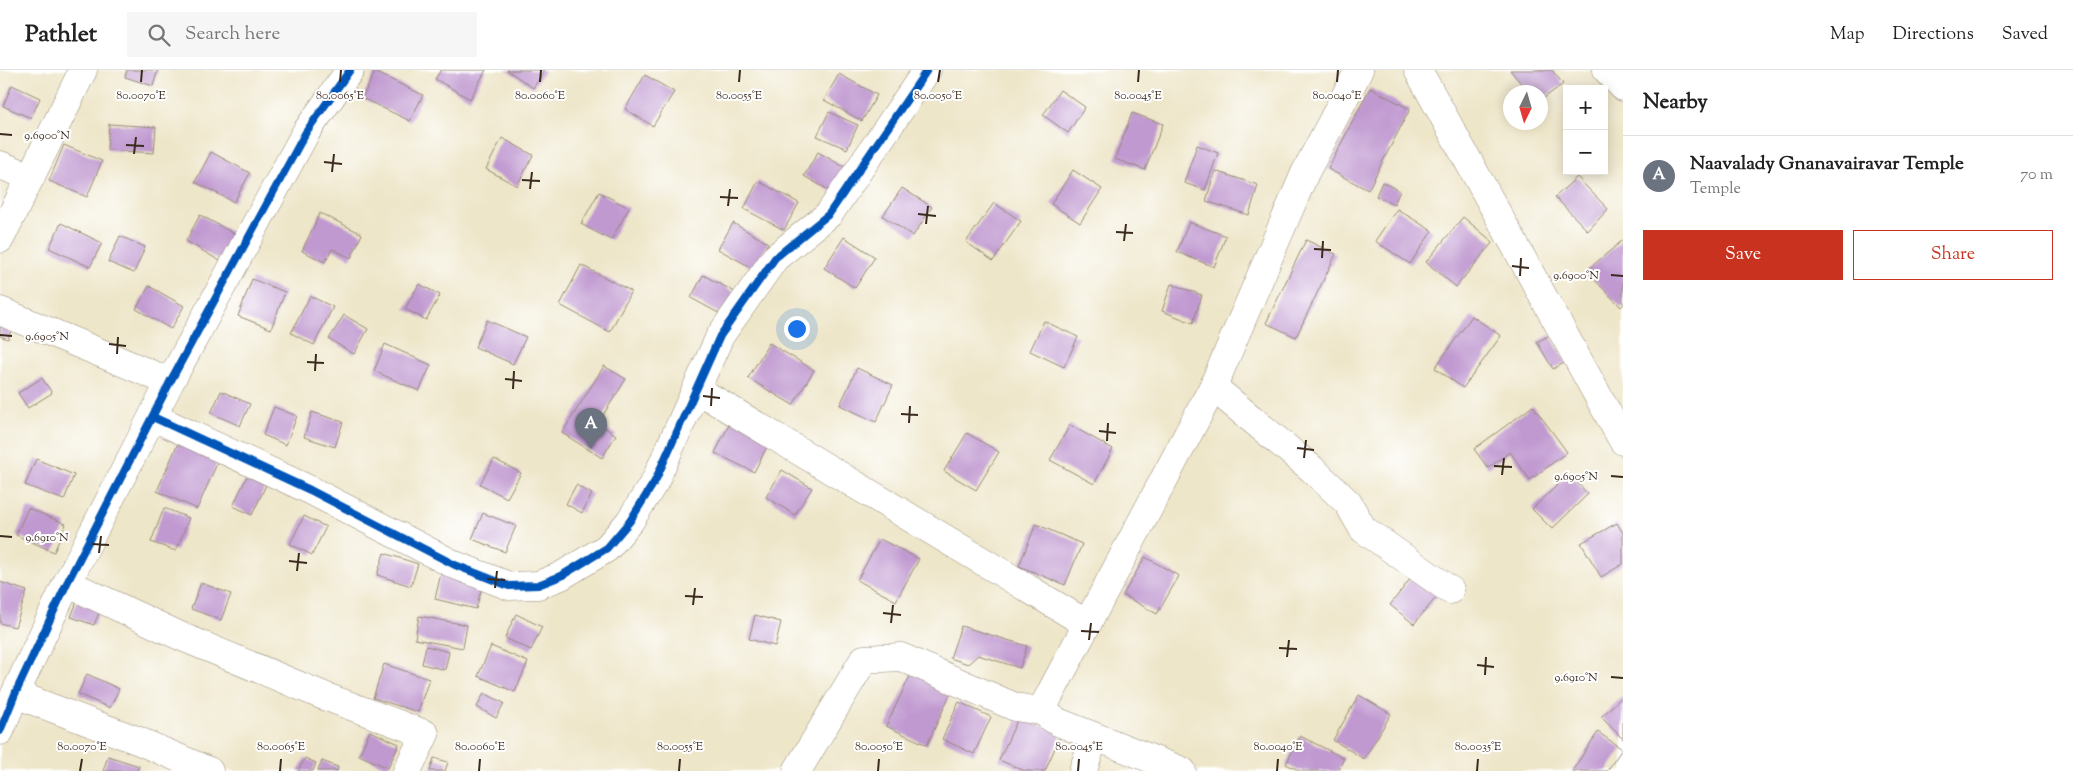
<!DOCTYPE html>
<meta charset="utf-8">
<style>
:root{--surface:#fff;--page:#f6f6f6;--text:#222;--muted:#767676;--line:#e0e0e0;--accent:#c8321e}
body{margin:0;font-family:"Sorts Mill Goudy",serif;background:var(--page);color:var(--text)}
.controls{position:absolute;right:15px;top:15px;display:grid;overflow:hidden;border-radius:0px;box-shadow:0 2px 12px #0003}
.controls button{width:45px;height:45px;display:grid;place-items:center;padding:0;border:0;border-bottom:1px solid var(--line);background:var(--surface);color:var(--text);font:25px sans-serif}
.compass{position:absolute;left:1503px;top:15px;width:45px;height:45px;border-radius:50%;background:var(--surface);box-shadow:0 2px 12px #0003;rotate:185deg}
.you{position:absolute;left:796px;top:258px;width:18px;height:18px;margin:-12px;border:4px solid #fff;border-radius:50%;background:#1a73e8;box-shadow:0 0 0 8px #1a73e833}
.badge{display:grid;place-items:center;width:32px;height:32px;border-radius:50%;background:var(--accent);color:#fff;font-size:16px;font-weight:700}
.pin{position:absolute;translate:-50% -41px;filter:drop-shadow(0 1px 2px #0008)}
.pin::after{content:'';position:absolute;top:26px;width:18px;height:15px;background:inherit;clip-path:polygon(0 0,100% 0,50% 100%)}
.list{margin:0;padding:0;list-style:none}
h2{display:flex;justify-content:space-between;align-items:center;height:65px;margin:0;padding:0 20px;font-size:21px}
h2 small{font-size:16px;font-weight:400;color:var(--muted)}
.list li{display:grid;grid-template-columns:32px 1fr auto;gap:15px;align-items:center;box-sizing:border-box;height:80px;padding:0 20px;border-top:1px solid var(--line)}
.list b{display:block;font-size:19px;white-space:nowrap}
.list p{margin:0;font-size:16px;white-space:nowrap;color:var(--muted)}
.list em{font-size:16px;font-style:normal;color:var(--muted)}
.actions{display:flex;gap:10px;padding:15px 20px}
.actions a{flex:1;padding:11px 0;border:1px solid var(--accent);border-radius:0px;text-align:center;font-size:18px;color:var(--accent)}
.actions .main{background:var(--accent);color:#fff}
.icon{flex:none;width:28px;height:28px;fill:none;stroke:currentColor;stroke-width:2;stroke-linecap:round;stroke-linejoin:round}
.map{position:relative;flex:none;width:1623px;height:701px;overflow:hidden}
header{display:flex;align-items:center;gap:30px;box-sizing:border-box;height:70px;padding:0 25px;background:var(--surface);border-bottom:1px solid var(--line)}
header strong{font-size:24px}
nav{display:flex;gap:28px;margin-inline-start:auto;font-size:18px}
.search{width:350px;height:45px;background:var(--page);display:flex;align-items:center;gap:12px;box-sizing:border-box;padding:0 18px;border-radius:0px;color:var(--muted);font-size:19px}
main{display:flex}
aside{flex:1;background:var(--surface)}
.map>svg:first-child{display:block}
</style>
<header>
<strong>Pathlet</strong>
<div class="search"><svg class="icon" aria-label="search" viewBox="0 0 24 24"><circle cx="10" cy="10" r="6"/><path d="M15 15l6 6"/></svg>Search here</div>
<nav><a>Map</a><a>Directions</a><a>Saved</a></nav>
</header>
<main>
<div class="map">
<svg width="1623" height="701" viewBox="0 0 1623 701">
<rect width="100%" height="100%" fill="#fff"/>
<filter id="ink" filterUnits="userSpaceOnUse"><feTurbulence type="fractalNoise" baseFrequency=".02" numOctaves="2"/><feDisplacementMap in="SourceGraphic" scale="10" xChannelSelector="R" yChannelSelector="G"/><feConvolveMatrix kernelMatrix="1 2 1 2 8 2 1 2 1" color-interpolation-filters="sRGB"/></filter>
<filter id="wash" filterUnits="userSpaceOnUse"><feTurbulence type="fractalNoise" baseFrequency=".0096" numOctaves="4" result="noise"/><feDisplacementMap in="SourceGraphic" scale="20" xChannelSelector="R" yChannelSelector="G"/><feGaussianBlur stdDeviation="1.12" result="paint"/><feColorMatrix in="noise" values="0 0 0 0 0 0 0 0 0 0 0 0 0 0 0 0 0 1.4 0 .05"/><feComposite in="paint" operator="in"/></filter>
<g filter="url(#wash)">
<rect width="100%" height="100%" fill="#eee6c9"/>
<g id="blocks">
<!-- building -->
<path fill="#c099d0" d="M127 0H158L153 16 125 7Z
M441 0H486L470 29 435 9Z
M507 0H545L533 18Z
M1510 0H1552L1563 14 1540 31V22H1528Z
M375 2 423 25 410 51 362 28Z
M839 4 877 25 862 51 824 30Z
M645 5 674 22 653 56 625 39Z
M12 15 40 28 31 48 3 36Z
M1370 18 1410 39 1368 120 1328 99Z
M1060 20 1085 37 1068 63 1043 45Z
M829 42 858 55 847 79 817 66Z
M1132 43 1163 54 1145 100 1115 89Z
M109 54 156 57 154 83 107 80Z
M502 68 533 85 517 116 486 99Z
M64 75 102 91 87 127 49 111Z
M1197 75 1218 83 1205 120 1184 113Z
M211 82 250 103 234 132 195 112Z
M818 82 846 98 832 122 804 106Z
M1073 100 1102 119 1080 153 1051 134Z
M1215 101 1258 115 1249 145 1206 131Z
M1577 107 1608 139 1588 161 1555 127Z
M758 111 799 133 784 160 744 139Z
M1382 112 1400 121 1394 134 1376 126Z
M902 118 932 137 913 166 883 146Z
M599 122 629 138 611 170 581 154Z
M994 133 1021 151 993 191 966 172Z
M1397 139 1432 161 1410 194 1375 171Z
M320 143 362 164 351 188 332 179 325 192 302 181Z
M200 145 235 164 220 191 186 171Z
M1463 147 1493 172 1456 217 1426 192Z
M1189 152 1226 166 1214 197 1177 182Z
M61 153 102 173 90 197 49 178Z
M733 153 768 173 754 199 718 179Z
M120 166 145 177 134 203 108 192Z
M844 167 875 187 855 218 824 198Z
M1306 170 1336 184 1296 267 1266 253Z
M1623 170V235L1621 237 1586 201Z
M581 195 631 221 610 262 560 235Z
M703 205 737 223 724 246 691 228Z
M252 209 285 222 271 259 238 246Z
M419 214 440 225 426 250 405 239Z
M1171 214 1202 225 1193 253 1162 241Z
M149 216 184 236 171 259 136 239Z
M310 226 333 237 314 275 291 263Z
M0 244 15 250 8 269 0 266Z
M344 245 368 259 354 284 329 269Z
M1472 246 1501 266 1463 318 1435 298Z
M487 250 526 267 513 294 475 277Z
M1044 251 1078 267 1064 297 1030 281Z
M1550 265 1566 292 1553 299 1537 272Z
M769 273 814 300 793 335 748 308Z
M385 274 431 295 419 321 374 301Z
M604 296 626 309 598 353 616 365 602 388 562 363Z
M857 298 893 315 876 352 840 335Z
M42 308 52 323 28 338 18 323Z
M221 321 250 334 240 356 211 343Z
M1533 336 1567 382 1530 410 1510 382 1488 398 1474 379Z
M274 337 297 346 286 375 263 365Z
M312 342 343 352 335 377 304 367Z
M733 347 772 367 754 402 715 383Z
M1070 355 1113 379 1094 414 1050 390Z
M967 363 999 382 976 420 944 401Z
M179 371 219 389 197 439 157 421Z
M36 389 74 405 64 430 25 415Z
M494 389 521 403 507 428 480 414Z
M782 400 812 418 795 445 766 427Z
M1569 404 1588 424 1552 459 1532 439Z
M247 406 266 415 252 445 233 436Z
M576 415 592 424 582 443 566 434Z
M28 438 66 454 54 482 16 465Z
M164 438 189 448 176 481 151 472Z
M483 443 516 456 505 482 472 469Z
M304 446 326 457 312 485 290 474Z
M1617 453 1623 463V494L1601 507 1581 473Z
M1036 454 1082 474 1065 515 1019 496Z
M880 469 919 489 896 531 857 510Z
M384 483 418 494 411 516 377 505Z
M1145 487 1179 506 1157 544 1123 525Z
M441 503 483 513 476 539 435 529Z
M1414 504 1439 524 1414 554 1390 535Z
M0 512 27 521 15 557 0 553Z
M201 513 231 524 221 550 191 539Z
M78 529 101 538 94 555 71 547Z
M516 544 542 557 531 580 505 568Z
M755 545 781 552 775 576 749 569Z
M419 546 467 555 463 578 415 569Z
M961 556 1027 576 1020 598 978 585 968 594 950 588Z
M426 576 449 582 445 600 422 594Z
M491 576 528 592 515 622 478 606Z
M384 594 429 609 418 642 373 628Z
M912 602 952 620 927 675 886 656Z
M87 604 119 619 110 638 78 624Z
M484 623 504 633 496 648 477 637Z
M1359 625 1391 644 1364 689 1333 670Z
M1623 626V669L1601 647Z
M959 632 991 647 974 684 942 669Z
M1019 646 1061 664 1045 701H1025L999 690Z
M370 661 399 674 388 698 359 685Z
M1598 662 1622 679 1607 701H1572Z
M1300 666 1344 688 1338 701H1300L1286 694Z
M108 686 139 696 137 701H103Z
M305 688 316 693 313 701H298Z
M434 688 448 692 445 701H430Z
M322 691 338 697 337 701H318Z"/>
</g>
</g>
<g filter="url(#ink)">
<use href="#blocks" fill-opacity="0" stroke="#948874" stroke-width="1"/>
<g fill="none" stroke-linecap="round" stroke-linejoin="round">
<!-- minor casing -->
<g stroke="#948874" stroke-width="29">
<path id="minor" d="M1359 0 1305 103 1213 317 1312 399 1348 433 1363 459 1450 520
M1607 0 1623 17
M0 95 31 107
M0 169 83 0
M0 241 170 312
M696 319 1087 554
M153 347 310 420 455 495 509 516 538 515 561 506 607 478 630 451 655 411 720 266 775 188 829 144 927 0
M67 513 180 566 324 626 425 664 407 701
M15 624 139 671 209 701
M1041 641 1058 652 1182 701
M0 661 15 624 67 513 170 312 306 62 350 0
M797 701 864 589 901 587 1015 637 1041 641 1213 317
M1083 701 1094 667"/>
</g>
<!-- major casing -->
<g stroke="#948874" stroke-width="29">
<path id="major" d="M1418 0 1623 371"/>
</g>
<!-- minor -->
<use href="#minor" stroke="#fff" stroke-width="28"/>
<!-- major -->
<use href="#major" stroke="#fff" stroke-width="28"/>
<!-- cycleway casing -->
<g stroke="#fff" stroke-width="11">
<path id="cycleway" d="M153 347 310 420 455 495 509 516 538 515 561 506 607 478 630 451 655 411 720 266 775 188 829 144 927 0
M0 661 15 624 67 513 170 312 306 62 350 0"/>
</g>
<!-- cycleway -->
<use href="#cycleway" stroke="#0057b8" stroke-width="8"/>
</g>
</g>
<!-- ticks -->
<path fill="none" stroke="#3b2a1e" stroke-width="2" d="M141 12 142 0M340 12 341 0M540 12 541 0M739 12 740 0M938 12 940 0M1138 12 1139 0M1337 12 1338 0M0 64 12 65M126 75 144 76M134 84 136 67M324 92 342 94M332 102 334 84M522 110 540 111M530 119 532 102M720 127 738 128M728 136 730 119M918 144 936 146M926 154 928 136M1116 162 1133 163M1124 171 1126 154M1314 179 1331 180M1322 188 1323 171M1512 196 1529 198M1611 205 1623 206M1520 206 1521 188M0 265 12 266M109 274 126 276M117 284 118 267M307 292 324 293M315 301 316 284M505 309 522 311M513 319 514 301M703 326 720 328M711 336 712 318M901 344 918 345M909 353 910 336M1099 361 1116 363M1107 371 1108 353M1297 378 1314 380M1304 388 1306 370M1494 396 1512 397M1502 405 1504 388M1611 406 1623 407M0 466 12 467M92 474 109 475M99 483 101 466M289 491 307 493M297 501 299 483M487 509 505 510M495 518 497 501M685 526 703 527M693 535 695 518M883 543 901 545M891 553 893 535M1081 561 1099 562M1089 570 1091 553M1279 578 1297 579M1287 587 1289 570M1477 595 1494 597M1485 605 1486 587M1611 607 1623 608M80 701 82 689M280 701 281 689M479 701 480 689M679 701 680 689M878 701 879 689M1078 701 1079 689M1277 701 1278 689M1477 701 1478 689"/>
<g font-size="12" text-anchor="middle" fill="#3b2a1e" stroke="#fff" stroke-width="4" stroke-linejoin="round" paint-order="stroke">
<text x="141" y="29">80.0070°E</text>
<text x="340" y="29">80.0065°E</text>
<text x="540" y="29">80.0060°E</text>
<text x="739" y="29">80.0055°E</text>
<text x="938" y="29">80.0050°E</text>
<text x="1138" y="29">80.0045°E</text>
<text x="1337" y="29">80.0040°E</text>
<text x="47" y="69">9.6900°N</text>
<text x="1576" y="209">9.6900°N</text>
<text x="47" y="270">9.6905°N</text>
<text x="1576" y="410">9.6905°N</text>
<text x="47" y="471">9.6910°N</text>
<text x="1576" y="611">9.6910°N</text>
<text x="82" y="680">80.0070°E</text>
<text x="281" y="680">80.0065°E</text>
<text x="480" y="680">80.0060°E</text>
<text x="680" y="680">80.0055°E</text>
<text x="879" y="680">80.0050°E</text>
<text x="1079" y="680">80.0045°E</text>
<text x="1278" y="680">80.0040°E</text>
<text x="1478" y="680">80.0035°E</text>
</g>
</svg>
<div class="controls">
<button>+</button>
<button>−</button>
</div>
<svg class="compass" viewBox="-18 -18 36 36"><path d="M0-13l5 13h-10z" fill="#e53935"/><path d="M0 13l5-13h-10z" fill="#767676"/></svg>
<div class="you"></div>
<div class="pin badge" style="left:591px;top:379px;background:#6b7280">A</div>
</div>
<aside>
<h2>Nearby<small></small></h2>
<ul class="list">
<li><span class="badge" style="background:#6b7280">A</span><div><b>Naavalady Gnanavairavar Temple</b><p>Temple</p></div><em>70 m</em></li>
</ul>
<div class="actions"><a class="main">Save</a><a>Share</a></div>
</aside>
</main>
